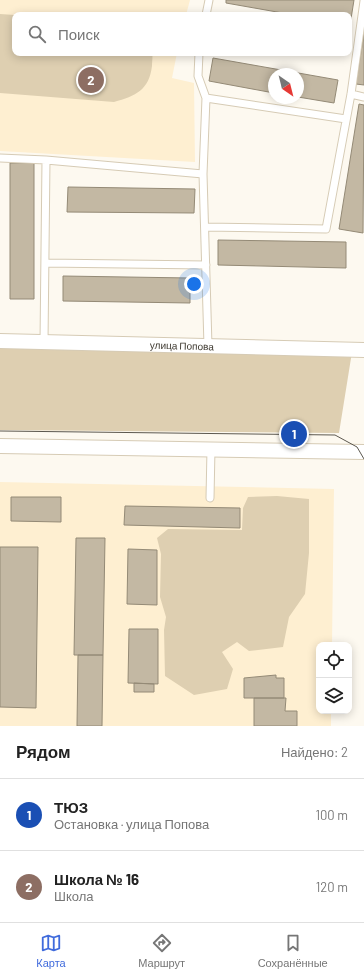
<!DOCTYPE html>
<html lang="ru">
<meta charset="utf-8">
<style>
:root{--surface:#fff;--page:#f2f2f2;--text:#222;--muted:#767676;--line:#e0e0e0;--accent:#406bdc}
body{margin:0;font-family:Barlow,sans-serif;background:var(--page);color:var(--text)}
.controls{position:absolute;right:12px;bottom:12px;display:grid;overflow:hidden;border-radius:8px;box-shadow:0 2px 10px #0003}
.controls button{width:36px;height:36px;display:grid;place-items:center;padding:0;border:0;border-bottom:1px solid var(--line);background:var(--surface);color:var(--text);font:20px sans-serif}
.compass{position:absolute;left:268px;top:68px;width:36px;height:36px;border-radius:50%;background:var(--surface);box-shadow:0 2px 10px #0003;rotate:145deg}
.you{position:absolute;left:194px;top:284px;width:14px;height:14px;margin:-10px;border:3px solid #fff;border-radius:50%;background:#1a73e8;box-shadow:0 0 0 6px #1a73e833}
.badge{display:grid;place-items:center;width:26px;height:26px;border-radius:50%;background:var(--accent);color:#fff;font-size:13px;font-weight:700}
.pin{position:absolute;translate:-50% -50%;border:2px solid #fff;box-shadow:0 1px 4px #0006}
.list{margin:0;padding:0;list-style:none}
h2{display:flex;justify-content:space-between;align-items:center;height:52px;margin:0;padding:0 16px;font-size:17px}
h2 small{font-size:13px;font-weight:400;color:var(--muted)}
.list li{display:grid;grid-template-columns:26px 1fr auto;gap:12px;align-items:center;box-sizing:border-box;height:72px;padding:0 16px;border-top:1px solid var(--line)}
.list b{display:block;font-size:15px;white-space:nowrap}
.list p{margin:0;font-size:13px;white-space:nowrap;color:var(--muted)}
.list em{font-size:13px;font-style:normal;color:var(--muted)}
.icon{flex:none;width:22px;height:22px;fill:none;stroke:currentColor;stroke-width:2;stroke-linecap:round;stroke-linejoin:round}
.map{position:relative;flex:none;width:364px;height:726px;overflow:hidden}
.search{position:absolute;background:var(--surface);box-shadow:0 2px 10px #0003;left:12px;right:12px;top:12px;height:44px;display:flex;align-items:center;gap:10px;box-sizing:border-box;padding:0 14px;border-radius:8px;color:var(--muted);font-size:15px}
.sheet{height:196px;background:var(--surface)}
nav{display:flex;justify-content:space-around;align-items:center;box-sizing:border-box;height:56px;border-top:1px solid var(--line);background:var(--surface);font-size:11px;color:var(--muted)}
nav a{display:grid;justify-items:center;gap:2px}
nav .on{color:var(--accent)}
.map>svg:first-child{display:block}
</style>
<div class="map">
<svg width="364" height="726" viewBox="0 0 364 726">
<rect width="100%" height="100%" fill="#fdf9f0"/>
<!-- built -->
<path fill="#feefd1" d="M0 0H190L186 15H15V53H177L172 78 194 83 195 162 0 151Z
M0 482 334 489 332 645H319V711H331V726H0Z"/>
<!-- green -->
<path fill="#decfb1" d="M0 14 15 15V53H152C153 57 152 61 152 66 149 90 136 96 114 102L0 93Z
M0 343 352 352 339 433 0 430Z
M277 496 309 499V553L305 594 289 617 283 647 249 651 237 642 222 652 233 669 227 689 194 695 165 676 164 630 166 617 160 597 161 554 157 538 168 529 242 530 243 508 248 497Z"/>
<!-- building -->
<path fill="#c3b8a3" stroke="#948a76" d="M226 0H354L350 25 349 15H294L226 3Z
M364 33V85L356 84Z
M213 58 338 80 334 103 298 97V74H274V93L209 81Z
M359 104 364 105 363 233 339 229Z
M10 163H34V299H10Z
M68 187 195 189 194 213 67 212Z
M218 240 346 242V268L218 265Z
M63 276 190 278V303L63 301Z
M11 497H61V522L11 521Z
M125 506 240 508V528L124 525Z
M76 538H105L103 655H74Z
M0 547H38L36 708 0 707Z
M128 549 157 550V605L127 604Z
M129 629H158V684L128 683Z
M78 655H103L102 726H77Z
M276 675V678H284V698H244V678Z
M134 683 154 684V692H134Z
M254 698H286L285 711H297V726H254Z"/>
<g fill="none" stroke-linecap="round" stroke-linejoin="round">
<!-- service casing -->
<g stroke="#d6cbb5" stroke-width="9">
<path id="service" d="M206 15 209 0
M199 53 198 76 206 98 203 174
M351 94 364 97
M206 98 346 119
M0 158 46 160 44 342
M46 160 203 174 208 346
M205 227 326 229 351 94 364 1
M45 263 206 265
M210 498 211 449"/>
</g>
<!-- minor casing -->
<g stroke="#d6cbb5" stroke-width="16">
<g id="minor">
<path id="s1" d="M0 341 364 350"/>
<path d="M0 446 364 452"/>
</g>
</g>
<!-- service -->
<use href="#service" stroke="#fff" stroke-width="7"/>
<!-- minor -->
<use href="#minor" stroke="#fff" stroke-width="14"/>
<!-- tram -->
<path stroke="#5c584f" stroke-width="1" d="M0 431 335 435 357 447 364 459"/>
</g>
<g text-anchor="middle" stroke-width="3.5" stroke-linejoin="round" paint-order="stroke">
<!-- street labels -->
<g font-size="10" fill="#3d382f" stroke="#fff">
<text dy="4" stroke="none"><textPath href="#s1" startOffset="182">улица Попова</textPath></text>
</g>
</g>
</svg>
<div class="controls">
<button><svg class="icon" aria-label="locate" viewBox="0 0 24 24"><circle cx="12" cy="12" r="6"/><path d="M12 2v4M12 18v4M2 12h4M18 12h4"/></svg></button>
<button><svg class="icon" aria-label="layers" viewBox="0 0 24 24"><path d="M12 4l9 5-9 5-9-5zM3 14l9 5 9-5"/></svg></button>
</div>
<svg class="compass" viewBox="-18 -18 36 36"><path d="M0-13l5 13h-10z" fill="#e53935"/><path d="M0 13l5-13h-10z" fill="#767676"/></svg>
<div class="you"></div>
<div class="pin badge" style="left:294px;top:434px;background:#1a4fb4">1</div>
<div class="pin badge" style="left:91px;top:80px;background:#8d6e63">2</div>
<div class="search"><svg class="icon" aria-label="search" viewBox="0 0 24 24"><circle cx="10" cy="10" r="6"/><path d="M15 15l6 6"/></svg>Поиск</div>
</div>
<section class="sheet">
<h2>Рядом<small>Найдено: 2</small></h2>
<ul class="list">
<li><span class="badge" style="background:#1a4fb4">1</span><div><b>ТЮЗ</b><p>Остановка · улица Попова</p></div><em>100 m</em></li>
<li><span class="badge" style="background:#8d6e63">2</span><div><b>Школа № 16</b><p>Школа</p></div><em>120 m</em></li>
</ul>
</section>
<nav>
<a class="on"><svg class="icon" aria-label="map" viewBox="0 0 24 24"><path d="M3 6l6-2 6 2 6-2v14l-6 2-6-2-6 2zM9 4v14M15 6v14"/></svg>Карта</a>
<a><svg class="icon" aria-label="directions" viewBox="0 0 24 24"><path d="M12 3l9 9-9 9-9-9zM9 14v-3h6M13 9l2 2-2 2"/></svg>Маршрут</a>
<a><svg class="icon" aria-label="saved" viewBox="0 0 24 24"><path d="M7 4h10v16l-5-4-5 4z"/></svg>Сохранённые</a>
</nav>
